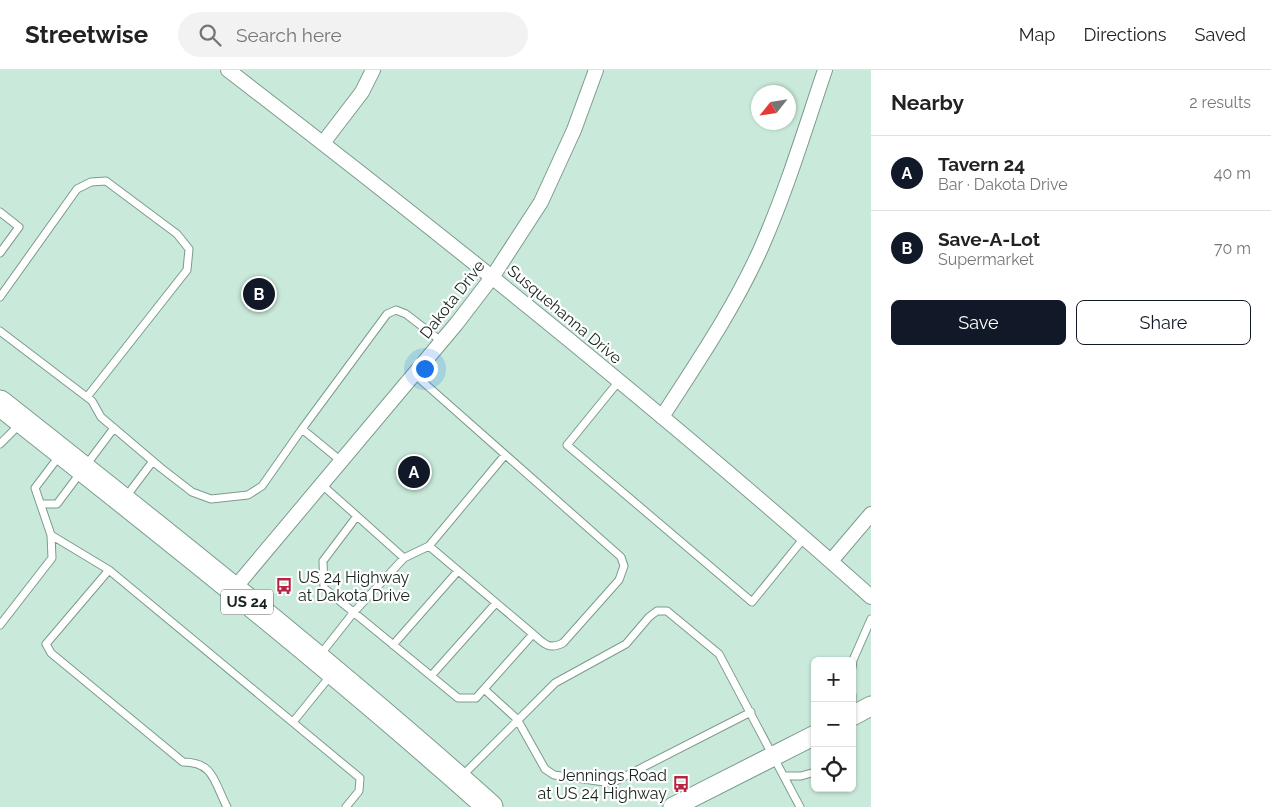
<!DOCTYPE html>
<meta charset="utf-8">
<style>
:root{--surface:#fff;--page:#f2f2f2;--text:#222;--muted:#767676;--line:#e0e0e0;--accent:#111827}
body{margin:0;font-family:Raleway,sans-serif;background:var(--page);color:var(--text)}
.controls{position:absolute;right:15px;bottom:15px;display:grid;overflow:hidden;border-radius:8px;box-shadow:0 1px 4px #0004}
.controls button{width:45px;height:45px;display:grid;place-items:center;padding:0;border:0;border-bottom:1px solid var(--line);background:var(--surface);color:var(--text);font:25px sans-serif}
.compass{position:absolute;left:751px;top:15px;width:45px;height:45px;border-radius:50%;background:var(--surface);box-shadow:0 1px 4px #0004;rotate:240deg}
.you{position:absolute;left:424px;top:298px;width:18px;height:18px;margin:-12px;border:4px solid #fff;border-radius:50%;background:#1a73e8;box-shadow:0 0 0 8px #1a73e833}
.badge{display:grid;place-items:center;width:32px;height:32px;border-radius:50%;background:var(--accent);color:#fff;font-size:16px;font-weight:700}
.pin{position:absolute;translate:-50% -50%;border:2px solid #fff;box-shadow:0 1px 5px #0006}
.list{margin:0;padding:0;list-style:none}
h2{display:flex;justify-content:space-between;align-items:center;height:65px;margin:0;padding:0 20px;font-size:21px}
h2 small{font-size:16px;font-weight:400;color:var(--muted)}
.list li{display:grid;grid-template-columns:32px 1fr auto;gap:15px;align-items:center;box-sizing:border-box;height:75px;padding:0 20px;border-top:1px solid var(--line)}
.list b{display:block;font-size:19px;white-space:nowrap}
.list p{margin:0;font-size:16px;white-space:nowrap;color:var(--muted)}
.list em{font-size:16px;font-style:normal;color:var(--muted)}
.actions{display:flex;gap:10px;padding:15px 20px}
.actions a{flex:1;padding:11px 0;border:1px solid var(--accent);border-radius:8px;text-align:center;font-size:18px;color:var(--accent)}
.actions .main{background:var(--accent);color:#fff}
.icon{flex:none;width:28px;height:28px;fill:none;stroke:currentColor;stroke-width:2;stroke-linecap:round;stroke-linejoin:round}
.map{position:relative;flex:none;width:871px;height:737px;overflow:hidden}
header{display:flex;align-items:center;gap:30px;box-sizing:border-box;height:70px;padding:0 25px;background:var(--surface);border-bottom:1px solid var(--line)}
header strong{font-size:24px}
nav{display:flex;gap:28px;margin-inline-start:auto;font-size:18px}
.search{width:350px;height:45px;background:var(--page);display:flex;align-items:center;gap:12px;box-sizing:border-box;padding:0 18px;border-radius:28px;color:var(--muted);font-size:19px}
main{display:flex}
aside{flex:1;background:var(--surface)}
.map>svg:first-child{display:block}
</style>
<header>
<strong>Streetwise</strong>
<div class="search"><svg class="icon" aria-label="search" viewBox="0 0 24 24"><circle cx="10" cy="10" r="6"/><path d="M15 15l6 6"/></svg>Search here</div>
<nav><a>Map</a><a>Directions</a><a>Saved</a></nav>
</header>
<main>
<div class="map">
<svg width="871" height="737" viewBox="0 0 871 737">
<rect width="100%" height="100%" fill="#c9eada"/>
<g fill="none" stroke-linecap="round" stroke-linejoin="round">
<!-- lane casing -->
<g stroke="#7d9b8d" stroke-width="9">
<path id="lane" d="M0 142 19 157 0 183
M0 227 77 119 91 112 106 111 177 164 189 179 187 200 87 327
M0 261 92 331 101 347 161 398 192 422 211 429 248 425 262 416 302 359 341 391
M414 304 621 487 624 496 619 510 563 573C549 580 544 574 533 564L484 619
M619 311 567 375 752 532 804 468
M302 359 387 244 396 240 406 244 441 271
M0 374 19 355
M321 414 357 446 323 491 324 518 458 628H476L484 619 517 649 545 699 554 705 612 713 751 642
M125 428 153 391
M41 434H57L114 358
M357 446 404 488
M51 465 109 500 46 574 51 583 183 692C214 692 214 712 227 737
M429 476 533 564
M109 500 360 708 359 721 346 737
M0 555 52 488 51 465 35 418 60 385
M393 575 458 501
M320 585 354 542 404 488 429 476 505 385
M852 598 853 590 871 549
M431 606 496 533
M852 625V630
M293 652 331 605
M784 706H801L815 702
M461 707 555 613 626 574 649 547 657 541H667L719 584 800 737"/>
</g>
<!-- street casing -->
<g stroke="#7d9b8d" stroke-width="16">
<path id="street" d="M228 0C448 169 664 342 871 527
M323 73 362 22 373 0
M662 347C698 291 735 237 762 176 787 119 805 59 825 0
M831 491 871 444
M233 520 457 253 493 206 541 132 574 60 596 0"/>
</g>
<!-- secondary casing -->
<g stroke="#7d9b8d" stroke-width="21">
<path id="secondary" d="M852 646 871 636
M673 737 815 665"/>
</g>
<!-- highway casing -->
<g stroke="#7d9b8d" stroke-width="27">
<path id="highway" d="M0 333C166 464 332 596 490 737"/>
</g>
<!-- lane -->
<use href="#lane" stroke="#fff" stroke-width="7"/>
<!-- street -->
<use href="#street" stroke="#fff" stroke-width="14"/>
<!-- secondary -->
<use href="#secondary" stroke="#fff" stroke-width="19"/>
<!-- highway -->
<use href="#highway" stroke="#fff" stroke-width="25"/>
</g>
<!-- icons -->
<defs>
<g id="bus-bare" transform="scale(1.35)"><path d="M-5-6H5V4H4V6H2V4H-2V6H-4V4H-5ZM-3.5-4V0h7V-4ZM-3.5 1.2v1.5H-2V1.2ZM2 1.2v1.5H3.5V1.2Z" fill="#b62444" stroke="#fff" stroke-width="2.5" paint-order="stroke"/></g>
</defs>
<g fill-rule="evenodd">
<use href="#bus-bare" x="284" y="516"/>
<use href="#bus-bare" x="681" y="714"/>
</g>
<g text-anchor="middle" stroke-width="4.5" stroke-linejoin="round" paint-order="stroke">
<!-- shield labels -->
<rect fill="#fff" stroke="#5d6662" stroke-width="1" x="221" y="519.5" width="52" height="25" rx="4"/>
<g font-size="15" font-weight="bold" fill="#18241e">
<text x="247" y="537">US 24</text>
</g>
<!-- street labels -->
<g font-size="16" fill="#18241e" stroke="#fff">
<text transform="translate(452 229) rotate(-52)" y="6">Dakota Drive</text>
<text transform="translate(565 244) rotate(40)" y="6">Susquehanna Drive</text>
</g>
<!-- poi labels -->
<g font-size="16" fill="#18241e" stroke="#fff" text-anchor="start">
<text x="298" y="513">US 24 Highway<tspan x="298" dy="18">at Dakota Drive</tspan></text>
<text x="667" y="711" text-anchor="end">Jennings Road<tspan x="667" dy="18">at US 24 Highway</tspan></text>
</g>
</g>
</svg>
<div class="controls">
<button>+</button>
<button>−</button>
<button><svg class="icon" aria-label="locate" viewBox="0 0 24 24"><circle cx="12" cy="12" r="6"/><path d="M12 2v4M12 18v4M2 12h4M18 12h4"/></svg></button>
</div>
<svg class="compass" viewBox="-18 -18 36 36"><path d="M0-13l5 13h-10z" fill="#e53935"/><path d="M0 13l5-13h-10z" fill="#767676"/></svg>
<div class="you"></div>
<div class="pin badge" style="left:414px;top:402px">A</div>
<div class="pin badge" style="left:259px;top:224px">B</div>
</div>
<aside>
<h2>Nearby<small>2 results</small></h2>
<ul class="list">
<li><span class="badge">A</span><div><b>Tavern 24</b><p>Bar · Dakota Drive</p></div><em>40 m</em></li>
<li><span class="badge">B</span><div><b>Save-A-Lot</b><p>Supermarket</p></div><em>70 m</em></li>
</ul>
<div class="actions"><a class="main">Save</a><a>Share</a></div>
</aside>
</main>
